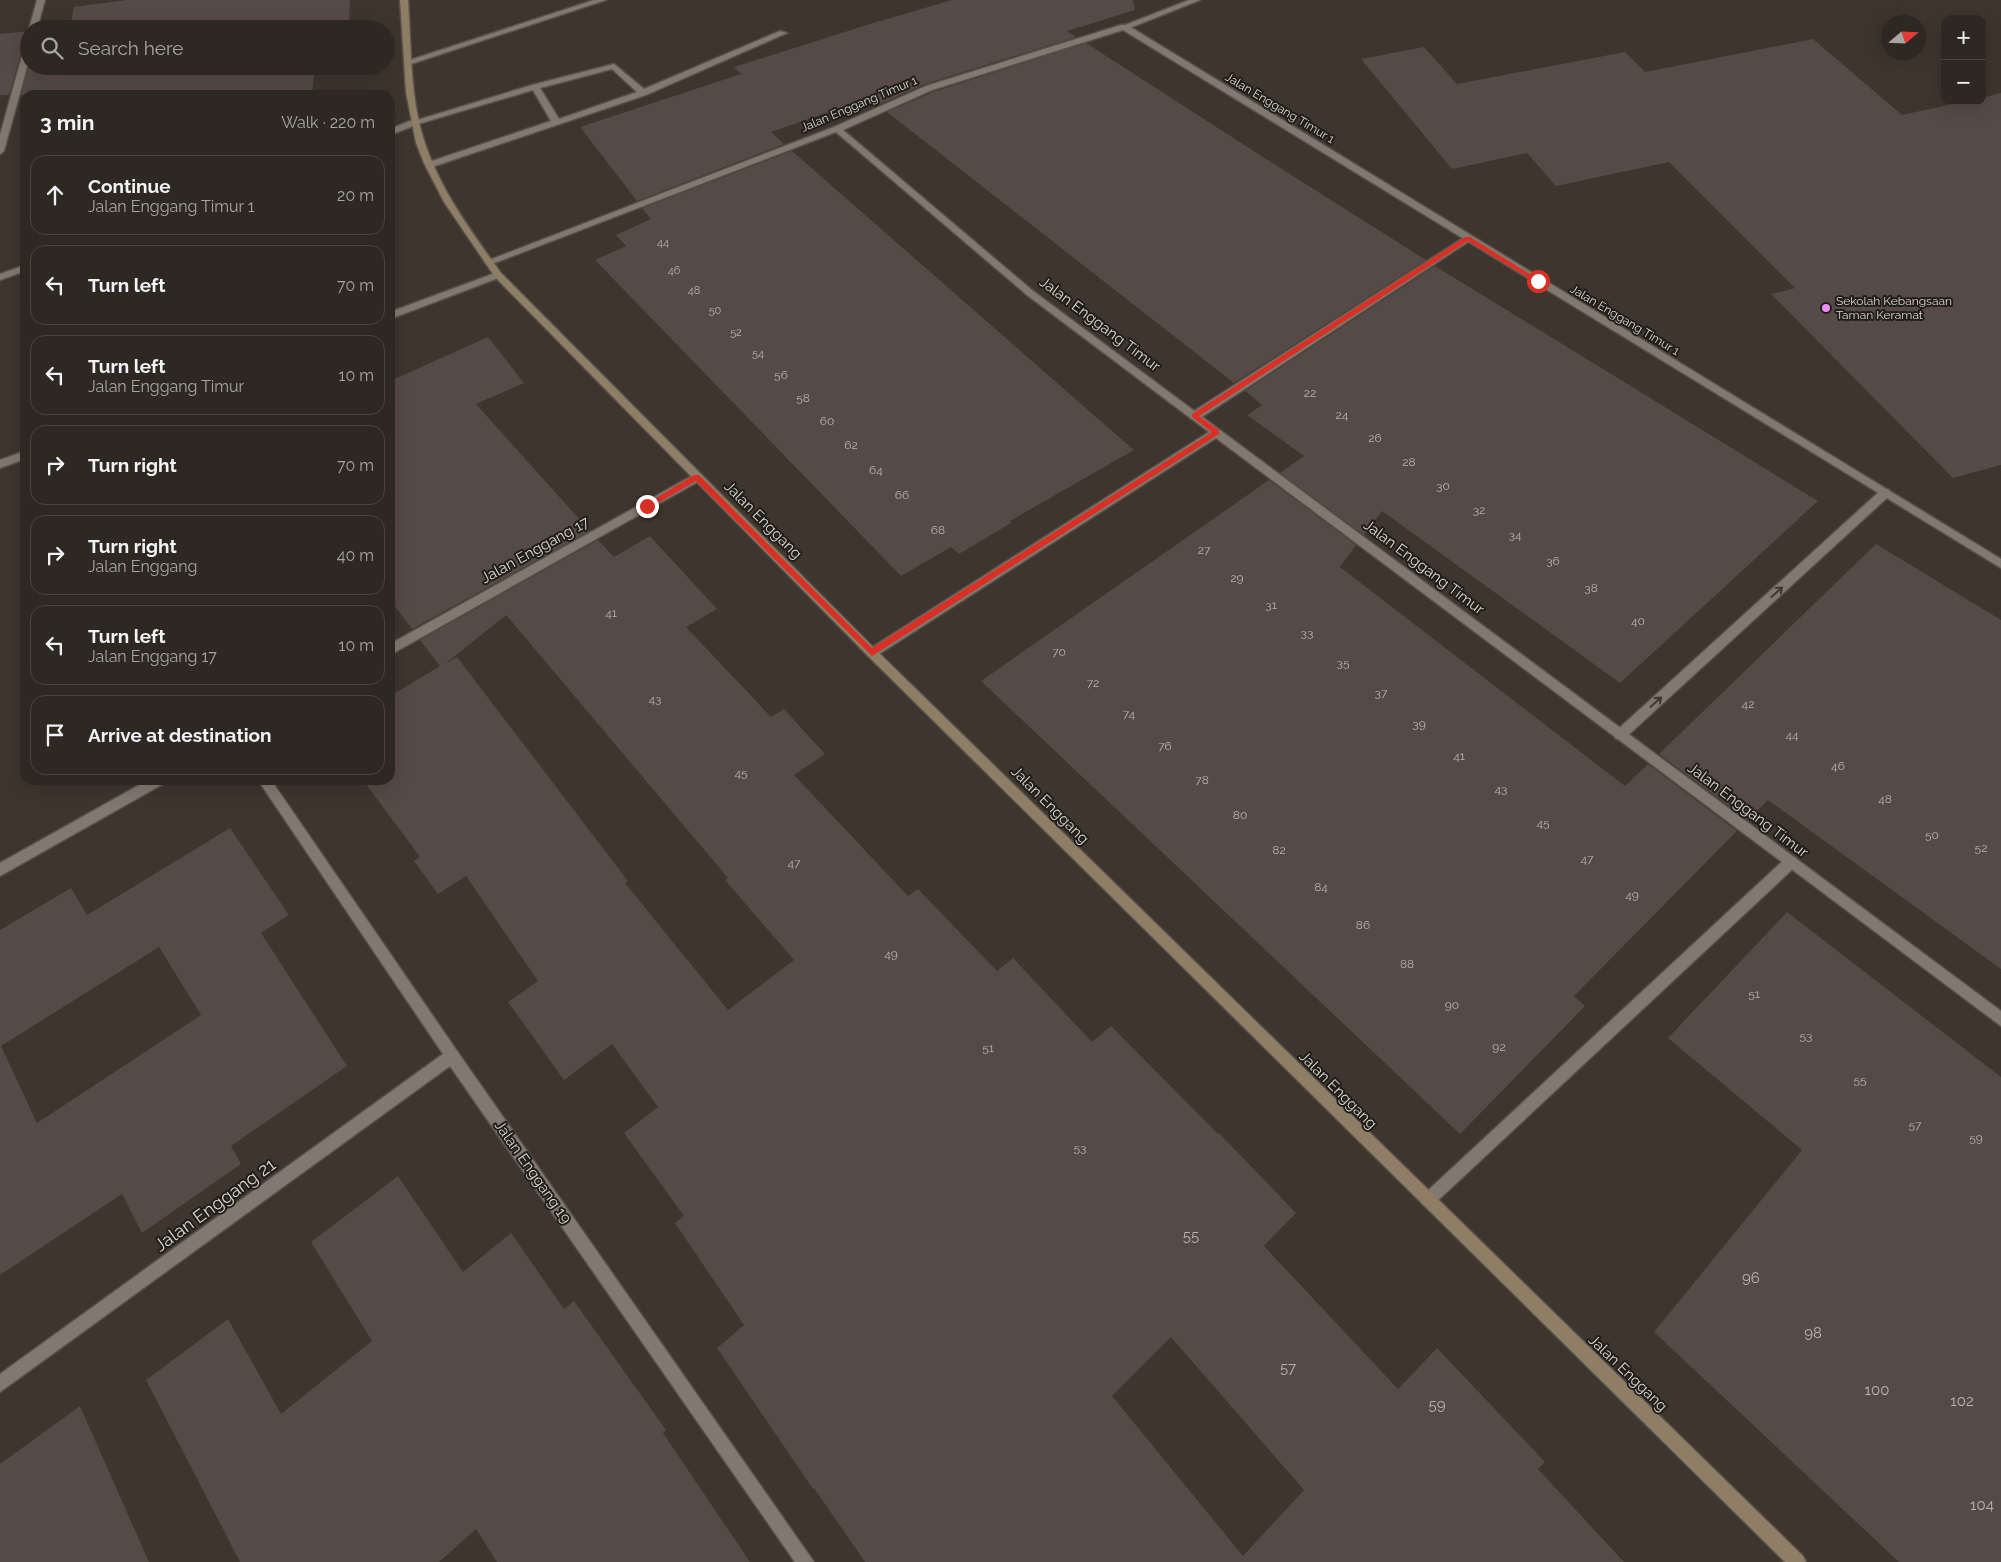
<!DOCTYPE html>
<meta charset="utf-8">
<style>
:root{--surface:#2e2822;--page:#3a342f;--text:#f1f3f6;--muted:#a7a6a5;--line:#494440}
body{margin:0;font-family:Raleway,sans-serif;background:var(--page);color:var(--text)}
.controls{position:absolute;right:15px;top:15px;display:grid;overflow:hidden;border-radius:10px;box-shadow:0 5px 20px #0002}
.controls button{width:45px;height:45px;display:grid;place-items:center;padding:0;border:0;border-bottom:1px solid var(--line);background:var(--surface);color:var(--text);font:25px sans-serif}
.compass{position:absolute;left:1881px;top:15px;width:45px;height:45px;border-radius:50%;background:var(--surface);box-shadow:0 5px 20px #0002;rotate:71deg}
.stop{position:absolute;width:15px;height:15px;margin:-11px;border:4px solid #d93025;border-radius:50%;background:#fff}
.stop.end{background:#d93025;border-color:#fff;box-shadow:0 1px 5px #0008}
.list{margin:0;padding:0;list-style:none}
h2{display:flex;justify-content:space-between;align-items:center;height:65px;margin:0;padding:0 20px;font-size:21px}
h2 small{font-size:16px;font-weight:400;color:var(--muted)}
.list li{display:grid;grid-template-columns:32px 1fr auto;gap:15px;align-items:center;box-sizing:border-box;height:80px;margin:0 10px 10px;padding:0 10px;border:1px solid var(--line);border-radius:15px}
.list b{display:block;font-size:19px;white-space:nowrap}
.list p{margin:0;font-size:16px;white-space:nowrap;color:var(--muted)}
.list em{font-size:16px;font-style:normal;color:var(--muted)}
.icon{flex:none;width:28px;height:28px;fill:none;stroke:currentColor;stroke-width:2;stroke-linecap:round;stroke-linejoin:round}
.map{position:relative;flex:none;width:2001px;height:1562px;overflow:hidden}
.search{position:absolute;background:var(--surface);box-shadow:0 5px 20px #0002;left:20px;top:20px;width:375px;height:55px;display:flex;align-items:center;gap:12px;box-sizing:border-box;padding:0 18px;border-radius:28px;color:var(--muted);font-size:19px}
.panel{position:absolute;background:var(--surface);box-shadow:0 5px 20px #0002;left:20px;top:90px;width:375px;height:695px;border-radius:15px}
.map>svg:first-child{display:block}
</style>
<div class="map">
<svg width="2001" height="1562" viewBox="0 0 2001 1562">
<rect width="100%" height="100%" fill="#3d352e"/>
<!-- building -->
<path fill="#554a45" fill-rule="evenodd" d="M126 0H350L349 29H50L70 27 74 7Z
M952 0H1133L1135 10 1067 31 1076 37 925 84 878 105 869 98 771 132 784 144 637 201 580 127 741 74 734 67 870 24Z
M29 31V40L24 42 9 95H0V34Z
M1813 39 1902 115 1966 101H1982V98L2001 93V465L1953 478 1771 294 1795 288 1669 162 1556 186 1527 153 1452 169 1361 59 1424 47 1457 84 1625 52 1645 72Z
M1086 43 1263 157 1426 260 1234 383 887 112 933 92Z
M29 66H315L312 95H21Z
M792 151 1089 411 1134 450 1010 521 1011 523 959 554 951 547 901 576 595 260 626 246 616 235 651 219 642 208Z
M1435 266 1818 501 1620 683 1382 511 1364 535 1280 473 1304 456 1247 415 1262 405 1245 391Z
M488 337 524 383 476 404 590 531 412 629 390 600V381Z
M1269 480 1356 545 1340 567 1625 786 1648 764 1737 831 1574 996 1585 1006 1460 1134 981 681Z
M650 536 717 609 686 627 771 717 784 709 825 754 794 775 908 896 918 889 997 971 1013 958 1092 1042 1111 1026 1218 1134 1219 1133 1296 1213 1264 1246 1398 1389 1437 1348 1545 1462 1538 1469 1624 1562H865L814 1488 813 1489 717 1348 744 1325 675 1223 684 1216 624 1133 658 1107 612 1044 564 1080 508 1002 538 981 466 876 438 894 414 861 420 857 363 780H390V696L440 666 420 640 598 540 614 557ZM506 615 728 878 725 880 794 960 728 1010 625 883 628 881 457 657 445 664ZM1171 1337 1304 1490 1243 1556 1112 1396Z
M1876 544 2001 620V969L1768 800 1748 820 1659 754Z
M230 828 289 915 261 933 347 1066 231 1146 241 1164 142 1233 122 1194 0 1275V930L71 888 87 915ZM159 947 201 1015 37 1123 1 1046Z
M1787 912 2001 1077V1562H1899L1654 1332 1802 1150 1668 1038Z
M398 1176 463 1272 511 1233 564 1309 574 1301 666 1430 663 1433 750 1562H497L476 1529 439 1562H240L146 1380 228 1319 281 1414 372 1341 311 1242Z
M80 1406 149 1562H0V1464Z"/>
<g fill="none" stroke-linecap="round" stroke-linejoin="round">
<!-- lane casing -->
<g stroke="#57514a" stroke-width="3">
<path id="lane" d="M1189 0H1200L1127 29 1120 27Z
M780 31 787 33 646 95 429 168 426 167V163L551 121 533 90 418 124 411 122 532 85 614 64 644 89ZM612 69 637 92 559 119 540 88Z
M1468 235 1473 238 1471 240 1199 419H1191L1190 416 1191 413Z
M1885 489 1889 490 1890 493 1889 496 1624 739H1616L1614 735 1616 731 1881 490Z
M1791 856 1796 858 1797 862 1796 866 1433 1205 1428 1207 1423 1205 1421 1200 1423 1195 1786 858Z"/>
</g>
<!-- street casing -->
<g stroke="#57514a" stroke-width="3">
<path id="street" d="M37 0H45L37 29H29Z
M594 0H606L411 64 404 62Z
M1121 25H1127L2001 559V568L1123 30 932 90 843 130 1033 291 2001 1011V1026L1216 438 876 656H868L866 653 868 650 1209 432 1027 295 836 132 492 264 489 265 484 262 834 127 926 86Z
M26 42H29V60L4 151 0 154V135Z
M415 119 419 122 418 124 390 135V129Z
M25 265V271L0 280V274Z
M498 272 501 273V277L390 319V312Z
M25 451V459L0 468V460Z
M697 473 701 474 702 477 701 480 390 655V644Z
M148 780H165L163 784 0 876V863Z
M258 780H271L457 1051 814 1562H795L450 1066 0 1392V1374L443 1054Z"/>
</g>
<!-- secondary casing -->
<g stroke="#57514a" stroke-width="3">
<path id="secondary" d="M400 0H408C411 41 410 82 419 122 432 179 468 227 501 273L876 650 1803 1556 1806 1562H1785L868 656 495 277 444 202 424 163 416 143 406 92Z"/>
</g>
<!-- lane -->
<use href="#lane" fill="#817870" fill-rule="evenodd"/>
<!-- street -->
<use href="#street" fill="#817870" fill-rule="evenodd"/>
<!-- secondary -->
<use href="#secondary" fill="#8d7e65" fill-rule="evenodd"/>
</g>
<!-- one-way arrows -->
<defs><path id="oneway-shaft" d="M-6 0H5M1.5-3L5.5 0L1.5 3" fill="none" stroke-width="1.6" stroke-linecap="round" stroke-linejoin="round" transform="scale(1.25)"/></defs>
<g stroke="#3e3934">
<use href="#oneway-shaft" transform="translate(1777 592) rotate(-42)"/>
<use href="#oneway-shaft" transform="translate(1656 702) rotate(-42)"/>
</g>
<!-- route -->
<path fill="#d93025" d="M1465 237H1470L1541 281 1536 283 1468 241 1199 416 1219 430V434L872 656 696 481 649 508 643 506 694 475H699L872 648 1212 432 1192 417V414Z"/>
<!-- markers -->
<circle fill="#f08bf5" stroke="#211e1a" stroke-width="2" cx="1826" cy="308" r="5"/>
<g text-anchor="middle" stroke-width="4" stroke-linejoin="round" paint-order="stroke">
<!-- far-number labels -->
<g font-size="11" fill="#b9b3ae">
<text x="663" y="246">44</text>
<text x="674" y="274">46</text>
<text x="694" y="294">48</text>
<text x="715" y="314">50</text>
<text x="736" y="336">52</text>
<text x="758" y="357">54</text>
</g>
<!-- far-street labels -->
<g font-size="12" fill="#dad6d1" stroke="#211e1a">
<text transform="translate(859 104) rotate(-23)" y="4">Jalan Enggang Timur 1</text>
<text transform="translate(1280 108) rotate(31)" y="4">Jalan Enggang Timur 1</text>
<text transform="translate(1625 320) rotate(31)" y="4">Jalan Enggang Timur 1</text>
</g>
<!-- far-poi labels -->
<g font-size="12" fill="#dad6d1" stroke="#211e1a" text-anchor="start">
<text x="1836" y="305">Sekolah Kebangsaan<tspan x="1836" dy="14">Taman Keramat</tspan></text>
</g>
<!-- number labels -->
<g font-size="12" fill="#b9b3ae">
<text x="781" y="379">56</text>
<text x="1310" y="397">22</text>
<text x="803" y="402">58</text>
<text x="1342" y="419">24</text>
<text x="827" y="425">60</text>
<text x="1375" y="442">26</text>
<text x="851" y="449">62</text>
<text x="1409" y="466">28</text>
<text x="876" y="474">64</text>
<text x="1443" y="490">30</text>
<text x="902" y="499">66</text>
<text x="1479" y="514">32</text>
<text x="938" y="534">68</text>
<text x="1515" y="539">34</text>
<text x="1204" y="554">27</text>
<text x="1553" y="565">36</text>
<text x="1237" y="582">29</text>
<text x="1591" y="592">38</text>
<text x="1271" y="609">31</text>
<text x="611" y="617">41</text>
<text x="1638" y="625">40</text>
<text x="1307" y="637">33</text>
<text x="1059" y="656">70</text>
<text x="1343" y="667">35</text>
<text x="1093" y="687">72</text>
<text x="1381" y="697">37</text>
<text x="655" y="703">43</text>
<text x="1748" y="708">42</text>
<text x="1129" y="718">74</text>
<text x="1419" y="728">39</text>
<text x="1792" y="739">44</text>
<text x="1165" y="750">76</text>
<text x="1459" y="760">41</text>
<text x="1838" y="770">46</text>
<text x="741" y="777">45</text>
<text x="1202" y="784">78</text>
<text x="1501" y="793">43</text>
<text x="1885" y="803">48</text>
<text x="1240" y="819">80</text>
<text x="1543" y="827">45</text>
<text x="1932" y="839">50</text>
<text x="1981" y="852">52</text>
<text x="1279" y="854">82</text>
<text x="1587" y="863">47</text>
<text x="794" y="867">47</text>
<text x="1321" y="891">84</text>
<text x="1632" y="899">49</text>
<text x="1363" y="929">86</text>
<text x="891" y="958">49</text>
<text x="1407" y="968">88</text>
<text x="1754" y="998">51</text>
<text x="1452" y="1009">90</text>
<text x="1806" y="1040">53</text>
<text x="1499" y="1051">92</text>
<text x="988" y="1052">51</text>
<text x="1860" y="1084">55</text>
<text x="1915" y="1129">57</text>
<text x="1976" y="1142">59</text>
<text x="1080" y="1152">53</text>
</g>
<!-- street labels -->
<g font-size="15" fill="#dad6d1" stroke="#211e1a">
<text transform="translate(1100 324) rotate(37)" y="5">Jalan Enggang Timur</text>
<text transform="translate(763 520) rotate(45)" y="5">Jalan Enggang</text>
<text transform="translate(535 550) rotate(-29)" y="5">Jalan Enggang 17</text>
<text transform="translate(1424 567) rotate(37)" y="5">Jalan Enggang Timur</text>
<text transform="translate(1050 805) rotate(45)" y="5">Jalan Enggang</text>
<text transform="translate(1748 810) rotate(37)" y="5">Jalan Enggang Timur</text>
<text transform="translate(1338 1090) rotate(45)" y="5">Jalan Enggang</text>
<text transform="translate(533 1172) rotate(55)" y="5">Jalan Enggang 19</text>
<text transform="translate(1628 1373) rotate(44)" y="5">Jalan Enggang</text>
</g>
<!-- near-number labels -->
<g font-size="15" fill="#b9b3ae">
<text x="1191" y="1241">55</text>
<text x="1751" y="1283">96</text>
<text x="1813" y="1338">98</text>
<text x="1288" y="1373">57</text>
<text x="1877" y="1395">100</text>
<text x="1962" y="1406">102</text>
<text x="1437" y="1410">59</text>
<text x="1982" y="1510">104</text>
</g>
<!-- near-street labels -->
<g font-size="18" fill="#dad6d1" stroke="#211e1a">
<text transform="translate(215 1205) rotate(-36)" y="6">Jalan Enggang 21</text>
</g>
</g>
</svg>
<div class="controls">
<button>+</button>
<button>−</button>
</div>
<svg class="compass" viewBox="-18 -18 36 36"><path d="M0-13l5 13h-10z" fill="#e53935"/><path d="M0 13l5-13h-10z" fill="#a7a6a5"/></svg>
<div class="stop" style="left:1538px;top:281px"></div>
<div class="stop end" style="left:647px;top:506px"></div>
<div class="search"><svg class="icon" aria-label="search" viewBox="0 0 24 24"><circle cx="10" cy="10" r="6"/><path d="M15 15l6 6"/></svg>Search here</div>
<section class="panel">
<h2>3 min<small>Walk · 220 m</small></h2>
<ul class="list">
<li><svg class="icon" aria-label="ahead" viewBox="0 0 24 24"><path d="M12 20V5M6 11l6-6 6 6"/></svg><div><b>Continue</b><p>Jalan Enggang Timur 1</p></div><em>20 m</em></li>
<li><svg class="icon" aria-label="left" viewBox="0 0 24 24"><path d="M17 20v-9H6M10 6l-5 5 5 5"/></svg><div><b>Turn left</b></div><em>70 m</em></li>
<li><svg class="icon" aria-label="left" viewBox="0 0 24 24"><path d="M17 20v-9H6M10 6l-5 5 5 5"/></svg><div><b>Turn left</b><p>Jalan Enggang Timur</p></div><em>10 m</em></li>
<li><svg class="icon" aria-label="right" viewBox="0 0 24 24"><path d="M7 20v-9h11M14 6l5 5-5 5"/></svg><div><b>Turn right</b></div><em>70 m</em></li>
<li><svg class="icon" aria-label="right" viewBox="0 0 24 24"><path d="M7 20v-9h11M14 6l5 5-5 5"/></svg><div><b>Turn right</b><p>Jalan Enggang</p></div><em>40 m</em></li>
<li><svg class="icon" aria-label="left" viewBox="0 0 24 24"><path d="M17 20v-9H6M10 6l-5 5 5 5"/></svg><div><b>Turn left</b><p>Jalan Enggang 17</p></div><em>10 m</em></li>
<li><svg class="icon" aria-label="arrive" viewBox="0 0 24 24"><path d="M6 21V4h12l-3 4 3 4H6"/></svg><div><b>Arrive at destination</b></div></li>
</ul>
</section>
</div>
